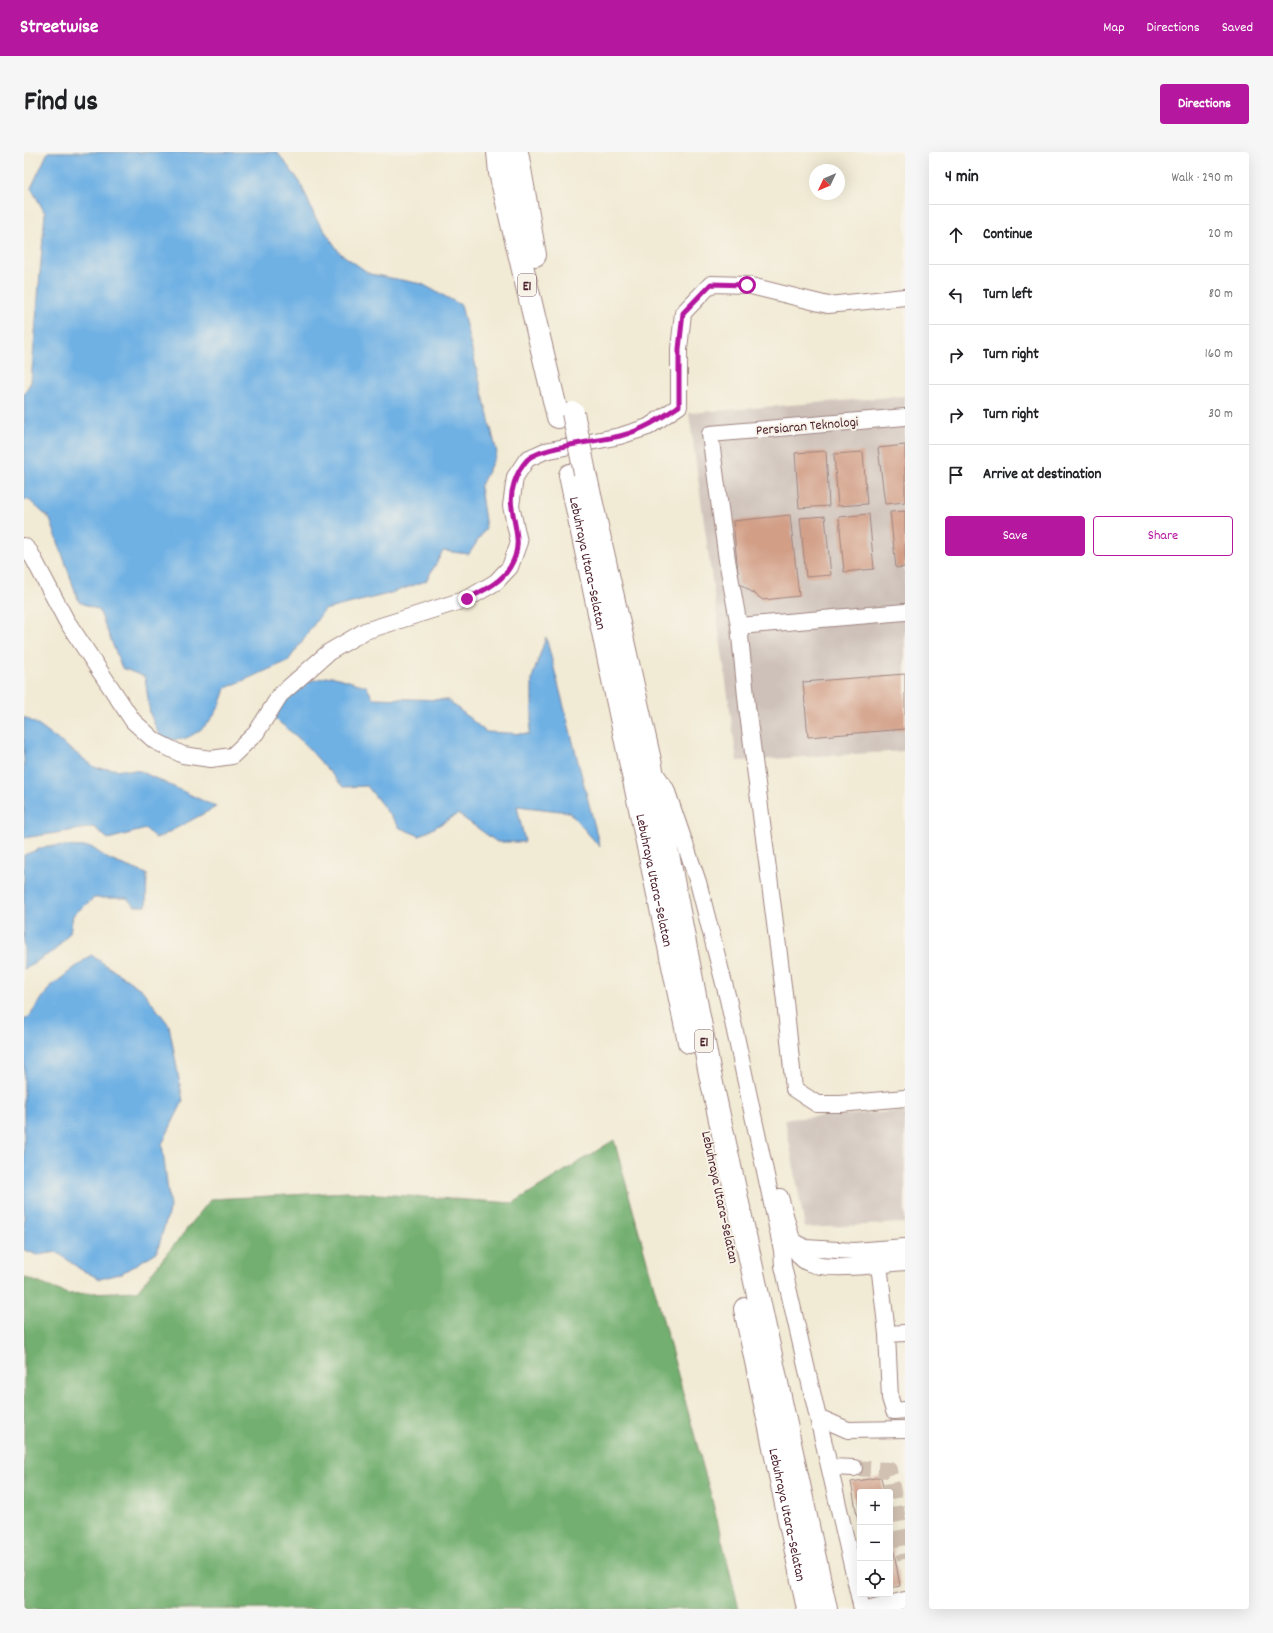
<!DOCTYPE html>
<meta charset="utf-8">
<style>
:root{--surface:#fff;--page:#f6f6f6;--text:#202124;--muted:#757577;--line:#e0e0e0;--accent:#b5179e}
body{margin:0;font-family:Dekko,sans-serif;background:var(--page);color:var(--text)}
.controls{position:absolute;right:12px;bottom:12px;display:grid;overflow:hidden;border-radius:4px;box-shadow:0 4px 16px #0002}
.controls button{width:36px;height:36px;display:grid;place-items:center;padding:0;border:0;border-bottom:1px solid var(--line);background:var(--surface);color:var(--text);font:20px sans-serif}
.compass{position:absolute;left:785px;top:12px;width:36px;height:36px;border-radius:50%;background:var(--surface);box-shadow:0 4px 16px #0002;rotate:226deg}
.stop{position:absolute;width:12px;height:12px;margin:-9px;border:3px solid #b5179e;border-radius:50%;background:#fff}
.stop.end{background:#b5179e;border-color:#fff;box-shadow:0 1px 4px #0008}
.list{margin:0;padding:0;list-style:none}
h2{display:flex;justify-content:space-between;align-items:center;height:52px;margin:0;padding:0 16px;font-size:17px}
h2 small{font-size:13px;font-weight:400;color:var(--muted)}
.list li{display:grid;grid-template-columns:26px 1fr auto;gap:12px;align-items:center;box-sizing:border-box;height:60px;padding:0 16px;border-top:1px solid var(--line)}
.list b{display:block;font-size:15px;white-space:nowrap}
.list em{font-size:13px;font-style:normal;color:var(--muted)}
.actions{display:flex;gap:8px;padding:12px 16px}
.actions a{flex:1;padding:9px 0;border:1px solid var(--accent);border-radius:4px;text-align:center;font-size:14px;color:var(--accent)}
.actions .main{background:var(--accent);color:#fff}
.icon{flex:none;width:22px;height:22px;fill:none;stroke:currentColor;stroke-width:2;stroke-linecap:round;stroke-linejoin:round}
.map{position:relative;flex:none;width:881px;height:1457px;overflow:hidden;border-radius:4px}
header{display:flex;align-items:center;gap:24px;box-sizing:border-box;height:56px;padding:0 20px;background:var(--accent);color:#fff}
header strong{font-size:19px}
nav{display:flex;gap:22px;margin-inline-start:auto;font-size:14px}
.intro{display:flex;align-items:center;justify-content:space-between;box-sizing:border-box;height:96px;padding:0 24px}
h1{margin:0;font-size:28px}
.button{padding:10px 18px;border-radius:4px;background:var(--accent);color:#fff;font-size:14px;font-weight:700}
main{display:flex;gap:24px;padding:0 24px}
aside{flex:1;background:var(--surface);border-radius:4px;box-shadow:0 4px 16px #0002}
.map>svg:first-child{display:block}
</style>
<header>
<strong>Streetwise</strong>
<nav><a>Map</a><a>Directions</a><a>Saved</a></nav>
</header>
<div class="intro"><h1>Find us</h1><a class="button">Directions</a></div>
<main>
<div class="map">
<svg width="881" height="1457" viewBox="0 0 881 1457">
<rect width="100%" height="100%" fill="#f7f3e8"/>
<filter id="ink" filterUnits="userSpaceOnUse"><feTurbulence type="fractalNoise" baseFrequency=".025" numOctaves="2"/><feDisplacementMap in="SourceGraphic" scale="8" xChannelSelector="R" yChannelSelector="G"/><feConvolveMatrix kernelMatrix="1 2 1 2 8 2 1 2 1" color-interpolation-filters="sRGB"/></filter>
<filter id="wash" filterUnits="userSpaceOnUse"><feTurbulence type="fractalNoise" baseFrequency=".012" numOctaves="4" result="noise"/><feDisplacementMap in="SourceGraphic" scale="16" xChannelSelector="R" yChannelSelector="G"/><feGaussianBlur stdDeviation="0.9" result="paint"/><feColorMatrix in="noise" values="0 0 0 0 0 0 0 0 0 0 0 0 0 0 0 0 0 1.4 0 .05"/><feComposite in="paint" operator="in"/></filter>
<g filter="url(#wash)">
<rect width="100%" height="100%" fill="#f1ead4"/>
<!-- industrial -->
<path fill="#cec1b9" d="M881 244V599L713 609 665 261Z
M881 959V1071L781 1076 761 967Z"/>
<!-- forest -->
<path fill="#72af70" stroke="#5e674e" d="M590 988 686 1340 715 1457H0V1125L44 1142 113 1139 187 1047 324 1040 489 1051Z"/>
<!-- water -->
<path fill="#6fb1e4" stroke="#5c6888" d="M24 0H253L276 30 291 65 316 101 346 122 398 132 437 153 473 301 456 335 462 376 445 402 419 399 402 429 364 442 300 458 264 509 202 536C196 558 185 576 162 586 156 589 144 587 137 587L126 562 121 525 98 516 75 458 55 450 26 367 5 348H0V242L7 230 21 61 7 36Z
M522 485 576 695 545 660 493 654 501 690H473L434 662 396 684 376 676 343 634 319 635 279 590 248 564 274 532 307 524 342 534 349 546 424 548 462 580 505 582 508 566V526Z
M0 565 11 571 72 616 116 619 192 655 132 687 122 677 84 687 70 675 0 686Z
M23 694 67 695 86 708 123 722 122 754H110L103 746H70L49 763 46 780 31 798 0 817V703Z
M67 803 118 838 145 873 159 949 138 992 146 1055 133 1100 98 1121 76 1127 56 1117 33 1100 14 1103 0 1098V868L5 865 26 835Z"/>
<g id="blocks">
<!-- building -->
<path fill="#d29e86" d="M881 293V350L861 352 854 296Z
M802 299 805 354 775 356 771 301Z
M839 300 843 352 814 354 810 302Z
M881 359V415L872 416 866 360Z
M845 362 850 417 820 420 815 365Z
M766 363 775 444 739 448 715 431 709 369Z
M801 364 807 423 782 425 776 366Z
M881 522V577L784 585 779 530Z
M857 1325 860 1340H836L835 1374 827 1330Z
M866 1377 876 1434 866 1436Z"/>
</g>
</g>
<g filter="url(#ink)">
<use href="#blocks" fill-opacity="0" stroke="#9e8480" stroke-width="1"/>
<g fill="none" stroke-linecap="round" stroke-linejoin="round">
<!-- minor-tunnel -->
<path stroke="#d0c1b2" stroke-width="16" stroke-dasharray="16 8" stroke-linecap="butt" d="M830 1316 865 1318 881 1407"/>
<!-- minor casing -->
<g stroke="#9e8480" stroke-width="18">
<path id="minor" d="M881 265 686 282 703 408 715 474 723 554 761 849 770 937 793 952H816L881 946
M0 394 6 400 42 468 109 569 131 589 159 603 187 607 208 604 232 581 256 543 305 500 341 479 443 447 472 430 486 415 495 390 487 354 491 325 503 307 521 299 596 284 624 275 655 254V197L659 161 687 132 723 133 804 153 881 145
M715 474 881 460
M634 625 642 637 674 730 704 847 758 1098 759 1114 838 1457
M756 1045 768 1088 781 1096 830 1099 881 1095
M769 1090C771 1098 776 1108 785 1111 807 1120 856 1112 881 1110
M855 1112 863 1182 866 1246 870 1259 881 1258
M863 1182 881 1181
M794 1265 824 1278 881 1277
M806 1315 830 1316
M847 1457 881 1448"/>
</g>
<!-- highway casing -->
<g stroke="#9e8480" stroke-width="24">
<g id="highway">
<path d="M474 0 476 21 534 265"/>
<path d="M493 0 511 103"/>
<path d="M561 321 627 613 686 922 802 1457"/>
<path id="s1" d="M546 323 665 890"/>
<path id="s2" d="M721 1157 784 1457"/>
</g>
</g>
<!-- minor -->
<use href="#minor" stroke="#fff" stroke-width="16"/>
<!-- highway -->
<use href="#highway" stroke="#fff" stroke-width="22"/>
<!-- highway-bridge casing -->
<g stroke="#9e8480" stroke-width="24" stroke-linecap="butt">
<path id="highway-bridge" d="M549 261 561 321"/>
</g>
<!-- highway-bridge -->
<use href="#highway-bridge" stroke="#fff" stroke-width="22"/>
</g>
</g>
<g fill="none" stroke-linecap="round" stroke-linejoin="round" filter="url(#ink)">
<!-- route -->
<path stroke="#b5179e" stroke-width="5" d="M443 447C458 439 477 431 486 415 499 394 491 377 488 356 485 340 492 320 503 308 515 295 576 289 596 284 619 278 636 267 655 254V197L659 161 687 132 723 133"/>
</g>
<g text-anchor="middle" stroke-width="4" stroke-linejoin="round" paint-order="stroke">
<!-- shield labels -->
<g fill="#f7f3e8" stroke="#7e5f64" stroke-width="1">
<rect x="494" y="122" width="18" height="22" rx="3"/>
<rect x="671" y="878" width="18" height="22" rx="3"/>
</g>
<g font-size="13" font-weight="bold" fill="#4a1f2b">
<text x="503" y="138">E1</text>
<text x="680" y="894">E1</text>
</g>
<!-- street labels -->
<g font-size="14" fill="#4a1f2b" stroke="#f7f3e8">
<text transform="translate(783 273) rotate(-5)" y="5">Persiaran Teknologi</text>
<text dy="5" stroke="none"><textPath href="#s1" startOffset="90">Lebuhraya Utara–Selatan</textPath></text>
<text dy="5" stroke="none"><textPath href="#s1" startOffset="414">Lebuhraya Utara–Selatan</textPath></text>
<text transform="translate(697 1045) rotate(78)" y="5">Lebuhraya Utara–Selatan</text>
<text dy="5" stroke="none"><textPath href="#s2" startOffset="210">Lebuhraya Utara–Selatan</textPath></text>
</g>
</g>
</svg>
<div class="controls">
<button>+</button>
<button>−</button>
<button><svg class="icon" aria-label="locate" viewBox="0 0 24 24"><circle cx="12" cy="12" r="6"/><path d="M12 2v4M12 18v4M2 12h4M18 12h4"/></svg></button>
</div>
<svg class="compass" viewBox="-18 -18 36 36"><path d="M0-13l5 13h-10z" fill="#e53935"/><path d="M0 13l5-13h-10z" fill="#757577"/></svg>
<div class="stop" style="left:723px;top:133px"></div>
<div class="stop end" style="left:443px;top:447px"></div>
</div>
<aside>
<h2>4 min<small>Walk · 290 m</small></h2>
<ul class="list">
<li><svg class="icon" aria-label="ahead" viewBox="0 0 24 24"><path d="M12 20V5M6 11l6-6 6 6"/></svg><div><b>Continue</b></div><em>20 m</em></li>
<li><svg class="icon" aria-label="left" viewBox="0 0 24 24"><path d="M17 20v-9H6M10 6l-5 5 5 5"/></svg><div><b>Turn left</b></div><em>80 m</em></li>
<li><svg class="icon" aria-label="right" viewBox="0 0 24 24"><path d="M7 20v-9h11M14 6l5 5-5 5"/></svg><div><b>Turn right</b></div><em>160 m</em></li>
<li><svg class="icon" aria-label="right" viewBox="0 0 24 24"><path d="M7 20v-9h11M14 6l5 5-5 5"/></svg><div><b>Turn right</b></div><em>30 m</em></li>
<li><svg class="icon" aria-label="arrive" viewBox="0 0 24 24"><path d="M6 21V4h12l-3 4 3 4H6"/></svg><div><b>Arrive at destination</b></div></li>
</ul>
<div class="actions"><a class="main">Save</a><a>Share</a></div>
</aside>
</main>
